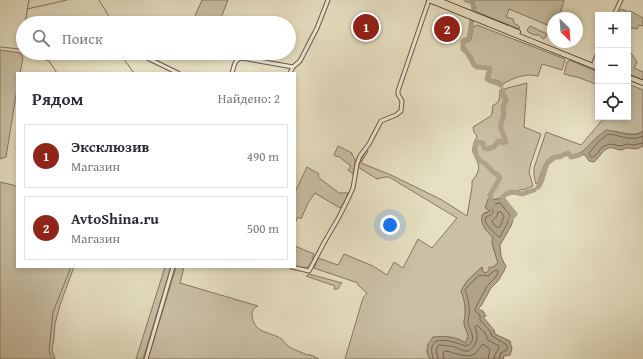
<!DOCTYPE html>
<html lang="ru">
<meta charset="utf-8">
<style>
:root{--surface:#fff;--page:#f2f2f3;--text:#2b2b33;--muted:#7c7c81;--line:#e1e1e2;--accent:#8f2418}
body{margin:0;font-family:"Gentium Book Plus",serif;background:var(--page);color:var(--text)}
.controls{position:absolute;right:12px;top:12px;display:grid;overflow:hidden;border-radius:0px;box-shadow:0 2px 6px #0003}
.controls button{width:36px;height:36px;display:grid;place-items:center;padding:0;border:0;border-bottom:1px solid var(--line);background:var(--surface);color:var(--text);font:20px sans-serif}
.compass{position:absolute;left:547px;top:12px;width:36px;height:36px;border-radius:50%;background:var(--surface);box-shadow:0 2px 6px #0003;rotate:155deg}
.you{position:absolute;left:390px;top:225px;width:14px;height:14px;margin:-10px;border:3px solid #fff;border-radius:50%;background:#1a73e8;box-shadow:0 0 0 6px #1a73e833}
.badge{display:grid;place-items:center;width:26px;height:26px;border-radius:50%;background:var(--accent);color:#fff;font-size:13px;font-weight:700}
.pin{position:absolute;translate:-50% -50%;border:2px solid #fff;box-shadow:0 1px 4px #0006}
.list{margin:0;padding:0;list-style:none}
h2{display:flex;justify-content:space-between;align-items:center;height:52px;margin:0;padding:0 16px;font-size:17px}
h2 small{font-size:13px;font-weight:400;color:var(--muted)}
.list li{display:grid;grid-template-columns:26px 1fr auto;gap:12px;align-items:center;box-sizing:border-box;height:64px;margin:0 8px 8px;padding:0 8px;border:1px solid var(--line);border-radius:0px}
.list b{display:block;font-size:15px;white-space:nowrap}
.list p{margin:0;font-size:13px;white-space:nowrap;color:var(--muted)}
.list em{font-size:13px;font-style:normal;color:var(--muted)}
.icon{flex:none;width:22px;height:22px;fill:none;stroke:currentColor;stroke-width:2;stroke-linecap:round;stroke-linejoin:round}
.map{position:relative;flex:none;width:643px;height:359px;overflow:hidden}
.search{position:absolute;background:var(--surface);box-shadow:0 2px 6px #0003;left:16px;top:16px;width:280px;height:44px;display:flex;align-items:center;gap:10px;box-sizing:border-box;padding:0 14px;border-radius:22px;color:var(--muted);font-size:15px}
.panel{position:absolute;background:var(--surface);box-shadow:0 2px 6px #0003;left:16px;top:72px;width:280px;height:196px;border-radius:0px}
.map>svg:first-child{display:block}
</style>
<div class="map">
<svg width="643" height="359" viewBox="0 0 643 359">
<rect width="100%" height="100%" fill="#e6dfc2"/>
<filter id="stains"><feTurbulence type="fractalNoise" baseFrequency=".005" numOctaves="4"/><feColorMatrix values="0 0 0 0 .2 0 0 0 0 .09 0 0 0 0 .02 0 0 0 .5 -.17"/></filter>
<radialGradient id="worn" r=".72"><stop offset=".6" stop-color="#630" stop-opacity="0"/><stop offset="1" stop-color="#630" stop-opacity=".3"/></radialGradient>
<!-- green -->
<path fill="#cac0a6" stroke="#877662" d="M202 0H228L221 18 232 23H210L194 18Z
M469 0H564L561 11 555 18H553V21L550 26 509 9 506 17 513 19 514 23 520 27 519 29 474 11 475 8 473 2Z
M621 9 629 12 630 11 643 18V26L639 25 637 29 628 27V15H617Z
M477 25 565 59 562 70 542 64 538 76C526 73 513 78 503 84L499 81 490 79C489 75 492 71 491 67L476 65 474 63 473 58 464 46 465 43 471 40 473 27Z
M530 26 547 34 545 38 543 39 539 35H534L528 32 527 30Z
M0 50 21 53 23 58 20 73H17V89L6 157 0 159Z
M628 52 631 53 637 62 634 68 643 72V80L628 74Z
M570 60 598 72V85L580 78 564 74 567 62Z
M527 83 524 127 541 134 531 163 529 172 533 186 526 189 515 191V194H511L509 192 500 198H501L493 200 488 199 491 211 484 213C484 226 485 228 493 238L492 243 498 263 486 273C482 272 483 270 482 267L467 281 461 291C464 298 466 307 465 316 465 318 464 320 464 322 464 331 472 333 465 343L458 339 428 344 427 352 430 359H345L363 298 367 293 358 285V283L314 268 318 258 338 265 344 254 373 266 387 275 394 262 403 268 418 239 432 248 457 218 389 177H385L377 179 358 167 364 153 366 150 368 151 361 163 391 175 442 200 467 216 472 187V181C477 175 481 169 477 161 476 158 474 155 473 152 472 146 475 141 477 136L474 132 473 127 491 116 492 113 493 105C501 103 499 96 500 90Z
M628 84 643 90V131L637 134H628L613 131 596 138 589 147 579 154 571 155 569 152C565 152 564 153 560 155 559 155 554 156 553 156 544 160 543 170 539 178V181L536 184 534 176V168L546 132 581 145 605 117H628Z
M338 146 352 153V155C358 159 354 167 353 174L348 170 351 166 338 156 337 157 334 155Z
M307 167 319 174 318 177 339 193H348L346 199 340 208 315 193 308 203 301 219 298 217 295 223V192Z
M0 182 17 186V267H74L60 305 55 324 54 337 52 350 55 359H0Z
M295 246 314 254 312 258 313 260 310 265 306 268 295 266Z
M165 267H171L143 359H136Z
M176 267H184L180 283 258 306C254 308 252 310 252 315 254 334 269 331 282 339 284 341 285 344 288 346 292 349 303 353 308 355H311L319 359H148Z
M309 274 342 283 340 285 338 289H334L335 286 306 276Z"/>
<!-- water -->
<path fill="#afa28a" stroke="#84725e" d="M606 130C616 131 627 136 637 134 639 134 641 132 643 131V146C635 151 634 148 627 148 625 148 623 150 621 150 615 150 612 145 605 150 603 151 598 159 594 162L589 161 585 155H579L573 157V155C586 152 587 146 596 138 599 135 603 133 606 130Z
M501 198 515 214 511 226 500 245 501 256 504 263 506 266 504 271 498 281 491 288 481 306 478 309 483 311 486 316 483 317 494 330 495 334 510 341 512 349 510 355 504 356 503 359H430C425 350 427 345 433 337 444 336 456 336 465 343 472 333 464 331 464 322 464 320 465 318 465 316 466 307 464 298 461 291L467 281 482 267V270L483 272 486 273 489 270V267H493L498 263 492 243 493 238C486 230 480 225 482 215L490 211 485 208 488 199 493 200Z"/>
<g fill="none" stroke-linecap="round" stroke-linejoin="round">
<!-- shore -->
<path stroke="#7a6654" stroke-width="1" d="M643 136C631 142 620 135 608 134L599 141 589 153 591 157H593L597 154 602 147 610 144 621 146 628 144 633 145 643 143
M500 203 510 215 507 224 500 237H499C495 234 486 225 485 220 485 219 486 218 486 217 498 212 491 212 492 205Z
M498 212H501L504 216C502 220 502 226 498 228L494 225 492 221 497 216Z
M433 359C432 351 429 348 436 341 446 339 455 342 465 346 480 342 468 329 468 322 468 320 469 318 469 315 470 307 468 298 465 290L470 284 479 275 488 276 494 271 496 270 498 271V273L495 278 487 286 475 309 476 312 480 315V320L490 331 492 336 507 345V350L501 353 499 359
M438 359C438 354 434 350 439 345 444 345 449 346 455 347 463 350 467 355 474 346 478 340 478 334 475 327L477 325 485 333 488 340 499 346C499 350 494 353 494 359
M444 359 443 353 445 351C455 352 465 359 475 354 478 351 480 347 483 344L490 349 488 359"/>
<!-- stream -->
<path stroke="#84725e" stroke-width="1" d="M99 0 113 23
M27 9 67 0
M25 23 29 0
M0 47 20 49 23 34
M28 53 49 61 57 73
M121 53 123 58 134 73
M51 357 49 350 53 312 71 267"/>
<!-- river -->
<path stroke="#afa28a" stroke-width="5" d="M466 0 472 2 474 8 469 38 463 41V49C469 53 471 59 474 65L477 67 489 68 490 69 487 79C492 82 497 82 501 85
M538 187C544 180 543 171 547 164 549 161 553 159 555 157H560L563 155 568 153 571 157 579 155
M493 206 490 195 500 178 497 174C488 171 492 168 485 164 485 163 480 161 480 161 475 156 475 148 476 142H479L483 143 484 148 487 149 494 147 498 141H500L503 143 506 142 504 136 501 129V123L504 115 503 108 506 100 505 97 503 96V90
M511 219 515 214 502 198C507 191 514 191 522 194L534 190"/>
<!-- minor casing -->
<g stroke="#6c5846" stroke-width="5">
<path id="minor" d="M614 15 621 0
M137 53 178 73
M594 63 598 53
M232 73C234 67 234 59 242 58L293 67
M290 73 293 67 300 61 317 28 328 0
M292 267 309 271 325 241 339 217 348 199 353 188 357 164 360 156 369 144 381 121 396 115 401 111 402 101 398 94V91L429 0
M146 359 173 267"/>
</g>
<!-- trunk casing -->
<g stroke="#442b1d" stroke-width="6">
<path id="trunk" d="M429 0 598 68
M438 0 518 32
M628 77 643 83"/>
</g>
<!-- minor -->
<use href="#minor" stroke="#efead7" stroke-width="3"/>
<!-- trunk -->
<use href="#trunk" stroke="#e6dfc2" stroke-width="4.5"/>
</g>
<rect width="100%" height="100%" filter="url(#stains)"/>
<rect width="100%" height="100%" fill="url(#worn)"/>
</svg>
<div class="controls">
<button>+</button>
<button>−</button>
<button><svg class="icon" aria-label="locate" viewBox="0 0 24 24"><circle cx="12" cy="12" r="6"/><path d="M12 2v4M12 18v4M2 12h4M18 12h4"/></svg></button>
</div>
<svg class="compass" viewBox="-18 -18 36 36"><path d="M0-13l5 13h-10z" fill="#e53935"/><path d="M0 13l5-13h-10z" fill="#7c7c81"/></svg>
<div class="you"></div>
<div class="pin badge" style="left:366px;top:27px">1</div>
<div class="pin badge" style="left:447px;top:29px">2</div>
<div class="search"><svg class="icon" aria-label="search" viewBox="0 0 24 24"><circle cx="10" cy="10" r="6"/><path d="M15 15l6 6"/></svg>Поиск</div>
<section class="panel">
<h2>Рядом<small>Найдено: 2</small></h2>
<ul class="list">
<li><span class="badge">1</span><div><b>Эксклюзив</b><p>Магазин</p></div><em>490 m</em></li>
<li><span class="badge">2</span><div><b>AvtoShina.ru</b><p>Магазин</p></div><em>500 m</em></li>
</ul>
</section>
</div>
